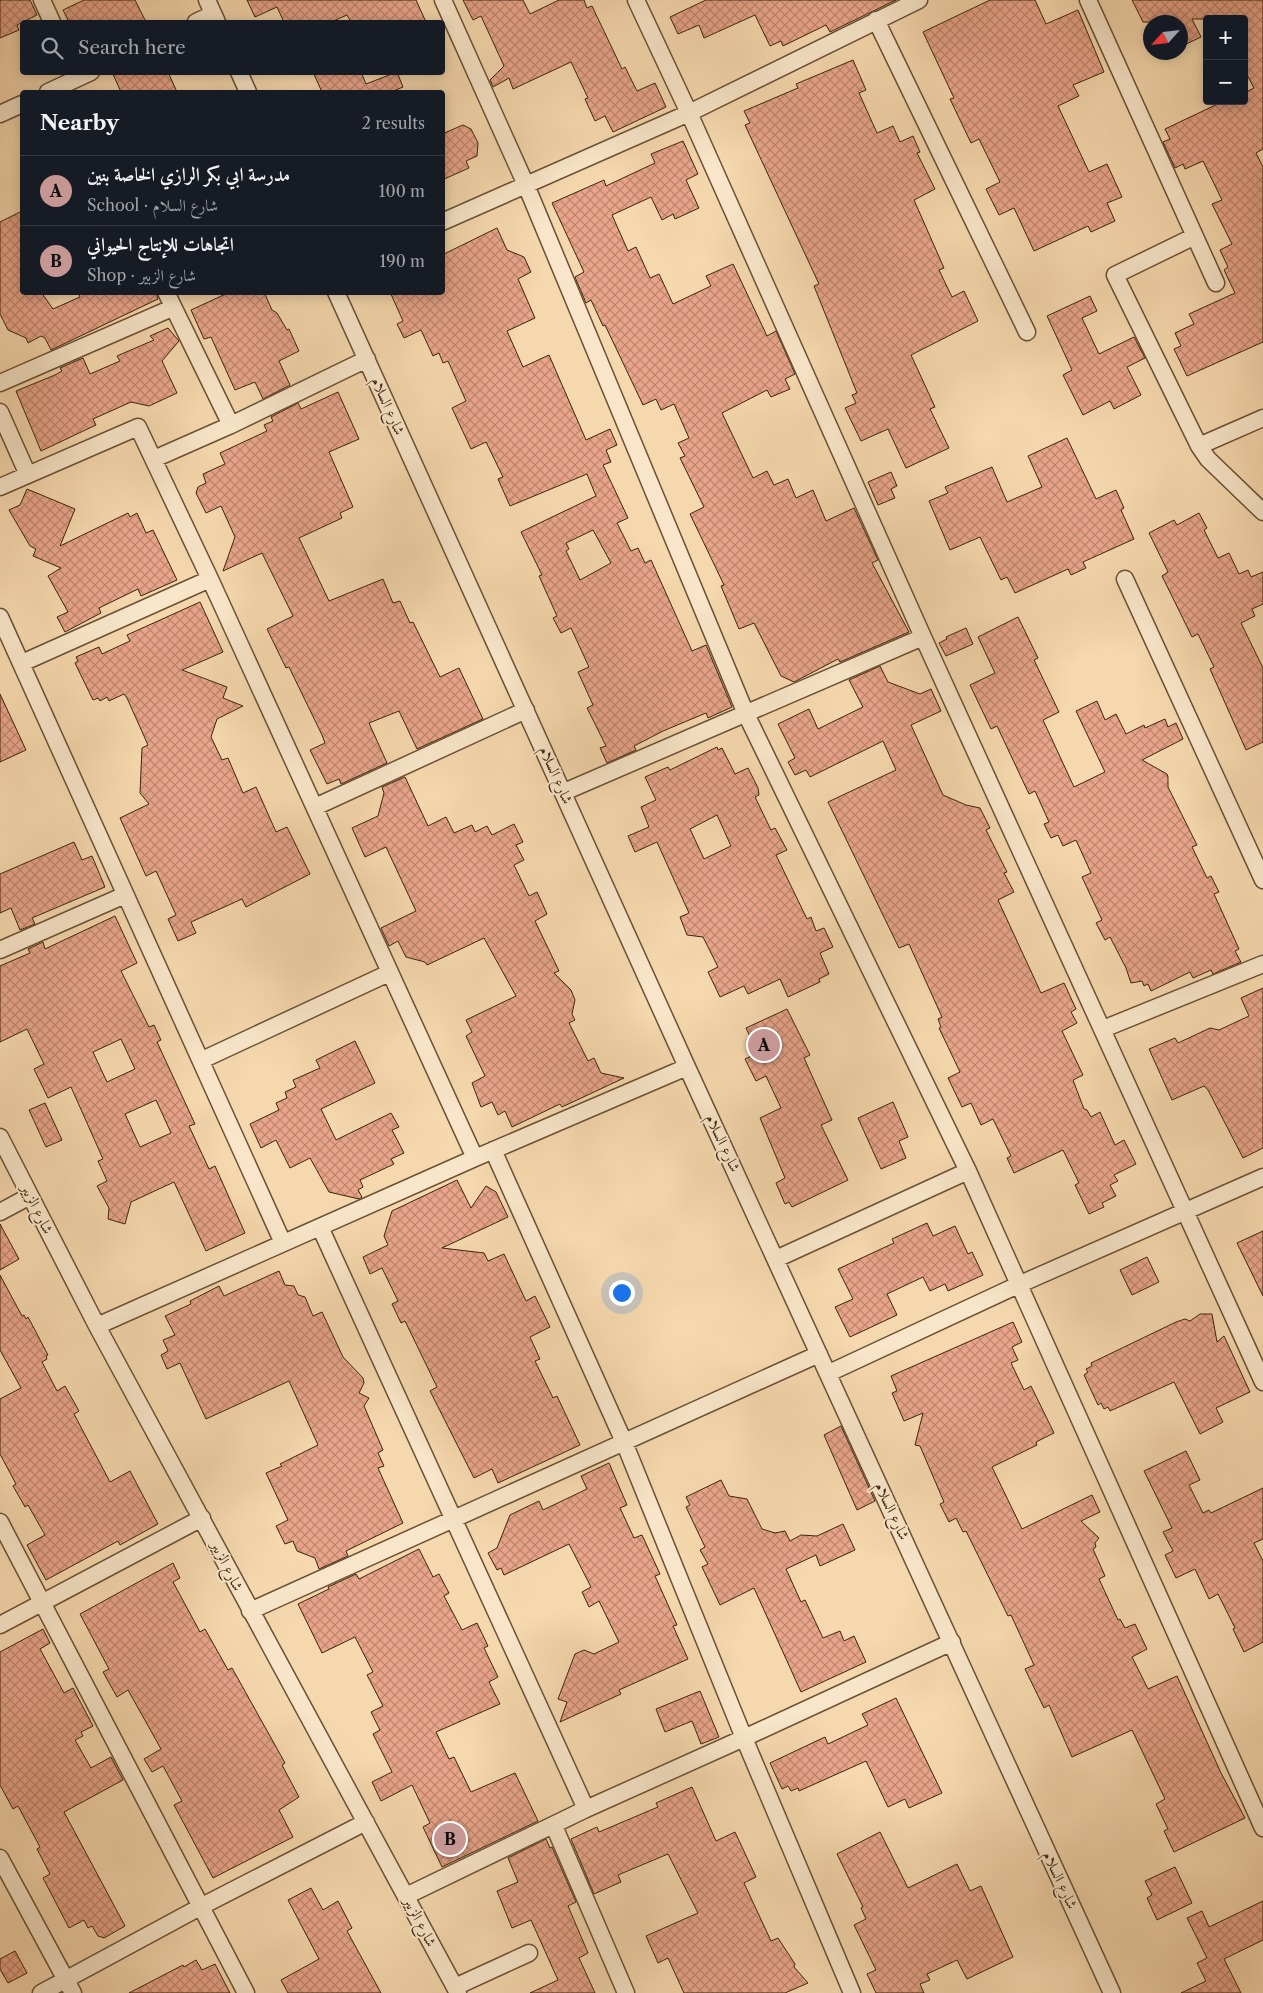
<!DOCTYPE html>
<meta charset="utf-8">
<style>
:root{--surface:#171b24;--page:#20242c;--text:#f1f3f6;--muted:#9ea1a6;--line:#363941;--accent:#c59692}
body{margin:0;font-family:"Libre Caslon Text",Amiri,serif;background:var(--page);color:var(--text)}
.controls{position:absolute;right:15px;top:15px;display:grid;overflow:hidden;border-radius:5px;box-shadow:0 2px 12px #0003}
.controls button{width:45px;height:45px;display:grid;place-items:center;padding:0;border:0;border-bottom:1px solid var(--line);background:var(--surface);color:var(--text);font:25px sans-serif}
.compass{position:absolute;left:1143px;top:15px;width:45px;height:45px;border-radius:50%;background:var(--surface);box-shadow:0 2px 12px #0003;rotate:243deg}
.you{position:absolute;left:621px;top:1292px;width:18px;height:18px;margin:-12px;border:4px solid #fff;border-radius:50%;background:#1a73e8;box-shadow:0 0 0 8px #1a73e833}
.badge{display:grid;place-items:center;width:32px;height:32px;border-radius:50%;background:var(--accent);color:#111;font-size:16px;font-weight:700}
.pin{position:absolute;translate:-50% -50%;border:2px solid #fff;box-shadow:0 1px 5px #0006}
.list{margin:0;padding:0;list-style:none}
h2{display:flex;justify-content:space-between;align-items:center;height:65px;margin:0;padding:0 20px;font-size:21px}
h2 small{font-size:16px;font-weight:400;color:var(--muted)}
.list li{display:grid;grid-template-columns:32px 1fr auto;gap:15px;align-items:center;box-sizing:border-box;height:70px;padding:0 20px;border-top:1px solid var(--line)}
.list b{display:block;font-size:19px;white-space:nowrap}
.list p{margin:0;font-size:16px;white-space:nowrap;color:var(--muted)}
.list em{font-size:16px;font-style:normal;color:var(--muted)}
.icon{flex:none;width:28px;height:28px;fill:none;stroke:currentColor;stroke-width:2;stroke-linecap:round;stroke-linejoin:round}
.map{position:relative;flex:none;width:1263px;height:1993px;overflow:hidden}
.search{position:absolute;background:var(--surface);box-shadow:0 2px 12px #0003;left:20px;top:20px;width:425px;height:55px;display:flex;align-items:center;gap:12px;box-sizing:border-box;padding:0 18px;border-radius:5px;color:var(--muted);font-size:19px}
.panel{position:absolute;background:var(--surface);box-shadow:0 2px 12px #0003;left:20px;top:90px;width:425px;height:205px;border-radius:5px}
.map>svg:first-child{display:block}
</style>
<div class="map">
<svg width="1263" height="1993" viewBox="0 0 1263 1993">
<defs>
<pattern id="building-cross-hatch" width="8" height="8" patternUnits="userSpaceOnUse" patternTransform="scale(1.25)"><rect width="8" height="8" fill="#e9a58a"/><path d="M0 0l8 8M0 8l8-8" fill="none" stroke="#be866f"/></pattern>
</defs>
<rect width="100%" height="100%" fill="#f6d8ae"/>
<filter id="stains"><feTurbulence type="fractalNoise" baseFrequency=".004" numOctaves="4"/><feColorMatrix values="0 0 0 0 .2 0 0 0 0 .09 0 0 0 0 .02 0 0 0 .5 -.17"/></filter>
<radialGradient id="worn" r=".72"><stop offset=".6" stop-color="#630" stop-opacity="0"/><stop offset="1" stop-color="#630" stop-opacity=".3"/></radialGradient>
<!-- building -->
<path fill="url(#building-cross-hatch)" stroke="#3b240c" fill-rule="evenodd" d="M0 0H30L37 15 17 25 19 30 0 38Z
M84 0H135L146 22H69L63 10Z
M247 0H416L426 22H351L347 15 331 22H284L277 7 255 17Z
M463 0H523L530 14 559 0H584L587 8 592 6 622 69 625 67 637 91 655 83 666 107 613 132 605 116 595 121 585 99 588 98 571 62 513 89 509 78 493 87 490 80 504 66 481 16 473 20Z
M706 0H896L830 32 826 25 783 46 781 41 770 46 755 15 704 38 699 25 678 34 670 17Z
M990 0H1035L1046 24 1078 10 1104 72 1073 85 1079 96 1058 106 1089 172 1107 164 1122 197 1107 203 1115 221 1091 232 1088 226 1034 251 1014 208 999 215 986 189 1000 182 979 139 971 143 950 99 954 98 923 32Z
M1132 0H1263V149L1256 153 1263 167V342L1187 376 1174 349 1181 346 1175 333 1194 324 1189 314 1235 293 1224 270 1228 267 1220 250 1232 244 1212 204 1222 200 1203 161 1185 169 1183 164 1175 168 1163 142 1170 139 1165 129 1224 101H1244V93L1254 88 1244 69V17L1240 19H1192L1201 37 1180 47V22H1143Z
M853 60 866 90 859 93 877 133 893 126 900 142 913 136 920 152 917 153 935 189 914 200 944 268 939 270 952 297 964 291 978 321 911 355 935 407 930 409 949 448 906 468 888 429 861 441 845 408 856 403 852 395 857 393 814 286 819 284 745 125 750 123 744 111 798 88 796 84Z
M112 72H168L177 92H121Z
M313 72H361L366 84 397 72 403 87 391 92H322Z
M463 125 471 129 478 143 477 156 466 161 469 168 442 180V134Z
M683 141 698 174 686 180 699 208 675 219 673 214 662 220 651 197 612 215 628 251 636 247 650 278 659 274 673 304 711 286 706 276 733 264 767 336 776 331 795 374 785 379 790 389 771 397 767 390 722 413 753 478 767 471 774 485 788 479 796 498 813 490 826 521 854 508 878 560 872 563 909 632 840 662 838 659 794 682 781 676 754 623 739 629 721 586 724 585 690 514 704 507 680 458 685 456 678 443 689 438 674 404 661 410 656 399 643 405 605 325 603 326 591 300 586 303 575 277 584 272 552 203 604 180 606 186 655 163 651 154Z
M22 211V292H41L53 309 80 297 78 292H156L158 299 51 350 45 338 41 336 28 343 26 338 8 330 0 314V222Z
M497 228 507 250 524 257 531 272 518 279 535 318 507 331 523 367 549 355 586 440 610 429 617 445 606 450 611 462 603 465 628 518 617 523 631 551 638 548 645 563 651 560 692 651 706 645 732 707 708 718 706 713 663 731 634 746 636 750 607 763 600 748 606 746 587 708 593 705 578 672 589 667 571 628 561 633 553 618 557 616 539 576 542 575 521 532 596 496 587 474 510 506 498 479 503 477 486 442 471 449 452 408 466 401 448 361 443 363 439 353 433 356 421 330 404 338 397 324 403 321 390 292H442V255ZM593 530 611 563 580 580 566 551 569 549 566 543Z
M230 292H264L272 310 277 313 287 330 289 329 299 351 279 361 290 385 263 399 255 382 235 390 211 337 204 339 191 310Z
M1090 296 1097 311 1082 318 1099 354 1134 337 1145 358 1127 367 1141 395 1114 409 1110 401 1083 415 1063 375 1072 370 1047 316Z
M168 328 179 341 162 361 177 393 149 406 131 402 93 419 96 425 41 451 16 391 55 375 62 371 60 368 83 358 90 374 120 361 117 356 154 340 150 336Z
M338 392 359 439 329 452 353 507 340 513 342 518 299 538 329 601 383 579 393 603 400 601 410 623 413 622 440 677 459 668 483 719 417 749 399 711 369 723 387 763 341 784 339 779 327 784 310 750 325 743 322 735 289 667 286 668 267 629 293 616 262 553 223 571 235 537 221 506 206 513 196 493 198 487 206 483 203 474 225 464 220 453 267 431 264 425 273 421 271 417 298 403 301 409Z
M1067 438 1096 499 1116 490 1124 508 1121 510 1134 539 1083 562 1086 568 1071 575 1068 569 1015 593 1007 577 1001 580 980 537 950 550 929 501 948 493 945 487 992 467 1007 502 1042 487 1028 456Z
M891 472 897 486 891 489 895 498 878 505 868 482Z
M27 489 75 509 60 546 128 513 130 517 137 513 146 533 153 530 177 580 141 596 138 589 99 608 101 613 65 632 57 617 68 612 48 576 61 568 33 556 36 549 30 546 9 510 20 505Z
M1199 513 1207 528 1204 530 1218 558 1229 553 1239 574 1248 570 1251 577 1263 572V604L1252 609 1255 616 1241 623 1263 668V742L1246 750 1210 669 1214 667 1198 634 1192 637 1162 576 1168 572 1149 533 1174 520 1177 525Z
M200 602 223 652 182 670 227 687 223 698 243 706 217 719 211 737 222 760 228 758 243 793 256 787 276 832 287 827 310 874 246 907 242 899 191 922 196 933 178 941 168 919 176 915 156 871 146 876 120 818 149 804 140 793 142 748 148 745 127 698 124 694 109 701 107 697 100 701 98 698 93 700 75 663 78 661 76 657 99 647 102 654 130 641 127 635Z
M1018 617 1038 658 1034 660 1059 712 1043 720 1074 787 1105 772 1076 711 1097 701 1105 720 1116 714 1126 734 1144 725 1145 728 1165 719 1168 727 1176 723 1183 739 1142 760 1167 774 1168 777V787L1197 845 1192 847 1207 878 1211 876 1219 892 1214 894 1239 949 1235 951 1241 962 1213 974 1211 970 1193 978 1190 972 1151 991 1148 984 1144 986 1142 981 1131 983 1126 968 1110 937 1105 940 1096 923 1102 920 1082 877 1091 873 1076 840 1063 846 1058 835 1051 838 1044 824 1049 822 1035 791 1029 794 997 726 991 729 970 685 995 673 978 637Z
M966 628 973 644 946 656 939 643 947 639 946 637Z
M880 666 888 682 920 694 931 689 941 711 911 725 943 795 966 805 980 808 990 828 986 830 1007 872 1004 873 1014 892 998 900 1041 993 1064 983 1076 1009 1071 1012 1077 1023 1062 1031 1083 1075 1073 1080 1084 1109 1087 1110 1091 1117 1100 1112 1115 1145 1124 1140 1136 1164 1114 1175 1118 1181 1110 1185 1116 1196 1102 1203 1104 1207 1089 1214 1075 1185 1079 1183 1063 1150 1014 1173 1007 1158 1011 1156 993 1119 981 1125 971 1103 962 1107 948 1078 960 1072 939 1028 941 1027 938 1019 942 1017 909 944 899 948 828 802 896 770 883 741 810 777 806 770 795 775 788 762 795 758 778 724 809 709 818 729 863 707 849 680Z
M0 694 26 750 0 762Z
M717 747 718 750 722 748 735 774 748 768 758 788 759 795 755 797 771 830 775 828 787 850 776 855 807 919 811 917 816 931 824 928 833 947 820 953 829 974 819 979 820 982 788 997 780 979 748 994 744 986 720 997 708 972 718 967 703 937 687 935 680 917 689 913 657 842 635 852 628 836 649 827 641 807 656 800 645 777 668 767 670 770ZM717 815 731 846 704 859 690 829Z
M405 777 428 826 446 817 454 833 472 825 475 832 487 826 492 835 514 824 523 842 516 845 524 860 514 865 529 896 537 892 547 914 535 921 559 971 554 973 571 990 575 1000 572 1014 575 1020 569 1023 588 1061 594 1058 601 1073 624 1078 562 1107 560 1104 512 1127 505 1111 498 1115 492 1102 481 1107 472 1083 485 1076 466 1036 472 1032 466 1020 516 996 484 938 427 965 425 962 406 957 398 941 389 946 381 928 416 911 386 847 365 857 352 828 378 816 384 793 382 787Z
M74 842 82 860 92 856 105 887 32 918 35 924 20 930 11 908 0 913V874Z
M115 916 137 963 121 971 149 1027 154 1025 161 1040 157 1042 195 1124 189 1126 209 1169 215 1166 245 1233 206 1251 174 1182 131 1202 125 1224 108 1219 109 1208 97 1186 107 1181 98 1161 103 1159 71 1087 48 1098 34 1069 44 1064 27 1029 0 1042V966L30 953 28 949 43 942 45 949ZM121 1039 135 1069 107 1082 93 1052ZM156 1100 171 1133 140 1147 125 1114Z
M1263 988V1148L1243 1158 1208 1090 1204 1086 1172 1100 1149 1049 1175 1038 1178 1043 1210 1028 1219 1030 1249 1016 1241 998Z
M787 1009 810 1055 804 1058 832 1120 821 1125 848 1180 792 1207 789 1202 785 1204 776 1183 785 1178 760 1118 781 1108 766 1076 756 1081 745 1059 758 1053 746 1028Z
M355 1041 375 1083 321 1109 336 1140 391 1113 399 1127 392 1130 404 1153 391 1159 394 1164 360 1180 363 1187 358 1190 362 1197 359 1199 329 1192 310 1158 290 1168 276 1140 261 1148 250 1124 279 1110 276 1103 287 1098 285 1092 296 1087 293 1080 320 1068 316 1060Z
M893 1102 908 1137 899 1141 906 1158 881 1169 858 1118Z
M45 1103 62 1140 46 1147 29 1110Z
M457 1180 471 1208 486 1186 496 1192 508 1217 442 1248 484 1253 488 1261 504 1254 526 1301 535 1296 550 1327 530 1337 540 1359 535 1361 553 1398 557 1396 580 1445 498 1483 492 1469 474 1478 430 1391 437 1387 405 1321 401 1323 392 1304 398 1301 382 1268 370 1274 363 1257 388 1245 384 1236 392 1211Z
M927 1223 933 1236 955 1226 968 1254 972 1252 983 1275 948 1291 945 1284 930 1291 923 1277 887 1294 897 1315 850 1337 835 1307 853 1299 838 1269 894 1243 892 1239Z
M0 1224 19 1259 0 1270Z
M1263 1231V1296L1237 1243Z
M1147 1257 1159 1282 1132 1295 1120 1270Z
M279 1271 285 1285 294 1286 298 1295 305 1297 313 1316 322 1312 343 1357 363 1378 364 1383 359 1393 369 1398 364 1406 383 1450 378 1453 384 1466 378 1468 403 1523 346 1551 348 1556 319 1569 315 1558 297 1551 293 1541 285 1544 276 1526 288 1520 266 1473 282 1466 280 1464 318 1445 289 1381 206 1419 180 1363 167 1369 161 1355 168 1351 163 1340 175 1335 165 1316 191 1304 190 1301 219 1286 224 1296Z
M0 1275 22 1316 24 1315 26 1319 28 1317 48 1355 46 1356 47 1359 42 1362 57 1391 65 1386 79 1411 74 1414 110 1482 130 1471 158 1524 120 1545 118 1541 46 1580 27 1545 45 1535 28 1505 25 1507 13 1486 16 1484 0 1454V1399L21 1388 0 1350Z
M1200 1314H1212L1217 1342 1224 1336 1250 1392 1216 1408 1223 1422 1200 1434 1174 1382 1110 1411 1108 1407 1104 1409 1101 1403 1098 1405 1084 1375 1088 1372 1086 1369 1092 1366 1091 1363 1176 1322 1185 1319 1190 1321Z
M1013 1322 1022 1342 1012 1347 1018 1360 1011 1363 1024 1390 1031 1386 1054 1433 1036 1442 1037 1445 992 1467 1022 1529 1092 1495 1100 1512 1081 1521 1099 1538 1095 1543 1096 1547 1093 1549 1105 1576 1099 1579 1118 1620 1120 1619 1125 1628 1135 1624 1147 1649 1132 1657 1148 1689 1177 1676 1221 1773 1245 1818 1174 1852 1164 1831 1168 1829 1156 1804 1165 1799 1132 1730 1072 1757 1049 1705 1044 1708 1025 1669 1034 1665 1011 1615 1008 1616 966 1531 963 1532 956 1518 949 1522 940 1504 944 1502 920 1446 915 1445 923 1413 904 1421 892 1393 897 1391 891 1376Z
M841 1426 875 1501 857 1510 824 1435Z
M1186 1451 1200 1480 1189 1485 1203 1513 1209 1510 1211 1513 1263 1488V1539L1254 1543 1263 1561V1642L1244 1652 1233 1629 1235 1628 1218 1594 1209 1599 1195 1569 1176 1578 1165 1555 1173 1551 1163 1532 1172 1528 1144 1471Z
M609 1463 627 1505 620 1508 634 1538 642 1535 660 1574 655 1576 677 1625 673 1626 688 1659 619 1690 621 1694 560 1722 567 1702 558 1699 575 1654 584 1650 594 1654 619 1642 599 1601 589 1607 582 1592 591 1587 569 1544 504 1575 501 1568 497 1570 488 1553 497 1548 510 1515 539 1501 543 1510 587 1489 581 1476Z
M721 1480 729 1496 747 1499 762 1529 775 1533 785 1531 790 1541 801 1535 817 1536 843 1524 855 1550 820 1566 816 1555 786 1569 801 1602 805 1600 823 1638 840 1631 844 1641 854 1636 866 1662 801 1692 754 1588 720 1605 702 1567 708 1564 700 1550 705 1547 686 1507 690 1505 686 1497Z
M419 1549 433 1577 439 1574 449 1593 444 1596 462 1630 477 1623 488 1646 484 1648 498 1677 489 1682 500 1704 436 1732 449 1759 454 1757 471 1792 515 1773 538 1821 442 1867 423 1827 430 1823 412 1785 381 1801 372 1782 392 1772 373 1734 380 1730 371 1712 383 1706 367 1675 373 1672 355 1637 322 1653 298 1604 329 1589 328 1587 356 1574 359 1579Z
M173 1563 180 1578 173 1582 200 1632 205 1629 228 1670 232 1668 285 1763 282 1765 299 1797 279 1810 293 1837 213 1878 174 1805 182 1801 163 1766 152 1772 144 1759 161 1749 128 1690 117 1697 103 1672 109 1669 80 1614Z
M43 1629 50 1643 40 1649 64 1693 73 1688 93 1726 81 1732 83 1736 75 1740 91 1768 111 1757 123 1780 64 1812 125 1926 104 1938 98 1936 92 1926 88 1928 84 1920 69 1928 43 1878 50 1874 37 1849 40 1847 18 1806 13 1809 0 1785V1652Z
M700 1691 719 1737 701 1744 692 1721 665 1732 656 1709Z
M896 1698 942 1793 909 1808 905 1799 888 1807 866 1761 799 1791 798 1788 791 1791 788 1786 782 1789 770 1763 825 1737 828 1744 868 1725 862 1714Z
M692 1787 716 1841 735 1832 756 1877 744 1883 771 1941 778 1938 795 1964 794 1967 808 1983 785 1993H684L668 1958 658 1963 646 1936 698 1913 668 1854 618 1875 621 1882 594 1894 571 1839 597 1827 599 1832 658 1807 656 1803Z
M880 1832 908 1888 957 1864 970 1891 981 1886 1013 1957 967 1979 957 1960 927 1974 930 1980 920 1984 924 1993H876L867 1974 876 1970 854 1925 866 1919 861 1908 863 1907 837 1854Z
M546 1839 550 1848 552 1847 576 1902 568 1906 588 1953 579 1958 595 1993H530L558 1980 531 1920 512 1928 497 1891 518 1882 508 1858Z
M1175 1867 1192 1903 1157 1920 1147 1898 1152 1895 1145 1881Z
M311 1888 323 1910 338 1901 352 1928 347 1931 381 1993H288L281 1980 319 1959 288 1900Z
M1263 1901V1940L1224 1959 1241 1993H1181L1206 1981 1197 1963 1207 1958 1187 1918 1202 1911 1209 1927Z
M15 1951 27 1973 8 1983 0 1969V1959Z
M196 1960 202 1970 215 1964 230 1993H129L183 1965 184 1967Z"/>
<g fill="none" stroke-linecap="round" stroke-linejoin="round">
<!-- street casing -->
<g stroke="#6a5134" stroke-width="19">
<path id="street" d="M42 0 52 22
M207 0 217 22
M443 0 526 185 746 714 968 1171 1263 1828
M636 0 689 113 923 637 1263 1382
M1088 0 1216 283
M876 20 1027 332
M196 22 213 14
M239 72 248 92
M48 92 91 72
M0 114 22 104
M442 222 689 113 919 0
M1193 237 1115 275 1199 446 1263 418
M166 292 231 425
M336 292 687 1067 1112 1993
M0 383 172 308
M0 412 28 475
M1199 446 1208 459 1263 512
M154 459 231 425 367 359
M0 487 138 427 210 579 475 1158
M1125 579 1263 880
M0 617 283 1243
M22 663 210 579
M564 792 923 637
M315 807 526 710
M0 950 125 895
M1103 1029 1263 964
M202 1060 389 973
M0 1137 97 1326 458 1993
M493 1150 624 1442 744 1738 852 1993
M0 1212 30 1196
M320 1227 586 1809
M776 1259 968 1171
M97 1326 475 1158 687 1067
M829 1373 1018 1285 1263 1177
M0 1522 246 1993
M250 1611 819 1354
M0 1625 202 1518
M554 1826 626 1993
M0 1858 73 1993
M406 1896 586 1809 744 1738 952 1642
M455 1987 529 1953
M41 1993 202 1906 366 1822"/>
</g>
<!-- street -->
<use href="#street" stroke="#f9e6ca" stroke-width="16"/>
</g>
<g text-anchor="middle" stroke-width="4" stroke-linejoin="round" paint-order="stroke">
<!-- street labels -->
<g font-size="15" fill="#3b240c" stroke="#f9e6ca">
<text transform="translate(388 406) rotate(66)" y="5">شارع السلام</text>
<text transform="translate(556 775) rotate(66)" y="5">شارع السلام</text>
<text transform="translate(723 1143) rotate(65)" y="5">شارع السلام</text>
<text transform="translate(37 1209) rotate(63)" y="5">شارع الزبير</text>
<text transform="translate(892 1511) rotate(65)" y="5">شارع السلام</text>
<text transform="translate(227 1566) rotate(63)" y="5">شارع الزبير</text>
<text transform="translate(1060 1880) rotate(65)" y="5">شارع السلام</text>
<text transform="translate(420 1922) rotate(62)" y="5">شارع الزبير</text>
</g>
</g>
<rect width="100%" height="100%" filter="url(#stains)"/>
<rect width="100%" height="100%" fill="url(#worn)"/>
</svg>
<div class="controls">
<button>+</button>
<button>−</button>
</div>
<svg class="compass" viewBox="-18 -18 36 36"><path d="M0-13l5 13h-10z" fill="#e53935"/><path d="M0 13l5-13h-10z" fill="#9ea1a6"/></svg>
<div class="you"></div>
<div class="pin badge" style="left:764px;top:1045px">A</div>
<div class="pin badge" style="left:450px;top:1839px">B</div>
<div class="search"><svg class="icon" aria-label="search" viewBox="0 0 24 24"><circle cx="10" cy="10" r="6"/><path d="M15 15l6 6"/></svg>Search here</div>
<section class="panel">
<h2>Nearby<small>2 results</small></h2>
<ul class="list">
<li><span class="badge">A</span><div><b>مدرسة ابي بكر الرازي الخاصة بنين</b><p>School · شارع السلام</p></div><em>100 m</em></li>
<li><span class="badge">B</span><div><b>اتجاهات للإنتاج الحيواني</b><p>Shop · شارع الزبير</p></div><em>190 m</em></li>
</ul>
</section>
</div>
